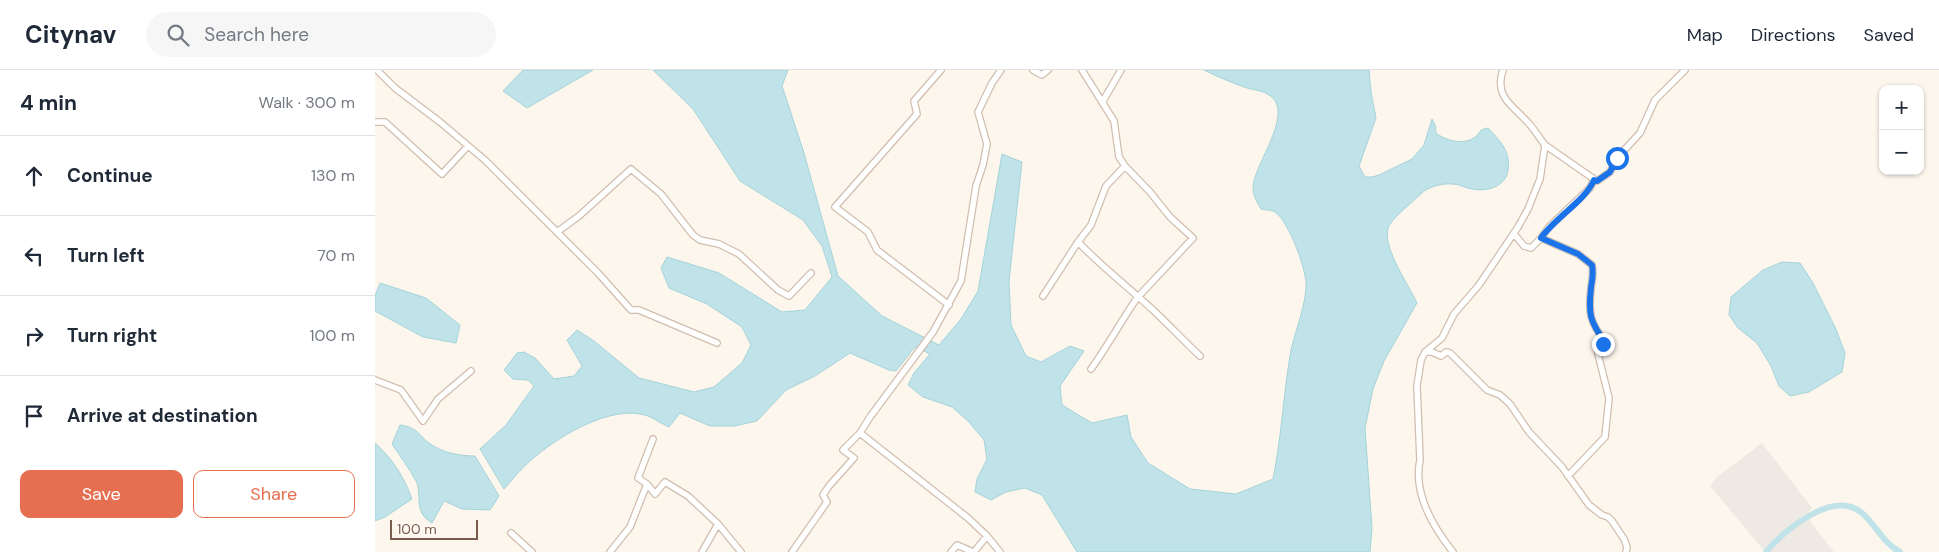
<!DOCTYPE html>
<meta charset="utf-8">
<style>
:root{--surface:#fff;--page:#f6f6f7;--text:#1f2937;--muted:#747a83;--line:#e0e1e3;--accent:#e76f51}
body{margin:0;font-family:"DM Sans",sans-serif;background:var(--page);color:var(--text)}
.controls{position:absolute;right:15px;top:15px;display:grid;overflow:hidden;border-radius:10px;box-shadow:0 1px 4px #0004}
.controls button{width:45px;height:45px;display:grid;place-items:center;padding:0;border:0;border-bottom:1px solid var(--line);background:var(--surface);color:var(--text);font:25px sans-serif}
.scale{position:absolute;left:15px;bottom:12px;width:88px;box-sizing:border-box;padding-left:5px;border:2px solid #7a5c4d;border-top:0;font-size:14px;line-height:18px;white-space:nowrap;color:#7a5c4d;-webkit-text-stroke:4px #fffaf3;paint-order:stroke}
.stop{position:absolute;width:15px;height:15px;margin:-11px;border:4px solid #1a73e8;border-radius:50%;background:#fff}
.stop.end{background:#1a73e8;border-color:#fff;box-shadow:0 1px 5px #0008}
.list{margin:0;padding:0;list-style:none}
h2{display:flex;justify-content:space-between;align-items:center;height:65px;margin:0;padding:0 20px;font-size:21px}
h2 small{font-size:16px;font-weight:400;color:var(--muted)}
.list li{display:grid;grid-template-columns:32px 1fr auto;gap:15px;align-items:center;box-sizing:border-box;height:80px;padding:0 20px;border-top:1px solid var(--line)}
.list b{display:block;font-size:19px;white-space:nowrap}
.list em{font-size:16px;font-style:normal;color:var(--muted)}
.actions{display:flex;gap:10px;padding:15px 20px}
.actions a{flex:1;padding:11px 0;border:1px solid var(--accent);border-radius:10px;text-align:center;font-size:18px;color:var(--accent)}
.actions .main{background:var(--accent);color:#fff}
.icon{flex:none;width:28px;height:28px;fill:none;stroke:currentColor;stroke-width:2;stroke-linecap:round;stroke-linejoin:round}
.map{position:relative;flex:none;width:1564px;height:482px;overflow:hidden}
header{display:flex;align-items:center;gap:30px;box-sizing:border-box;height:70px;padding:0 25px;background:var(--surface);border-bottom:1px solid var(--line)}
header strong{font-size:24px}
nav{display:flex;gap:28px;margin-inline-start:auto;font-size:18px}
.search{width:350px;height:45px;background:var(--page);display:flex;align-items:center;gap:12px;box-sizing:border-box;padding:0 18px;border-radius:28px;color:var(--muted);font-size:19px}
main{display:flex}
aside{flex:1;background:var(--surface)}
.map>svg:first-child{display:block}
</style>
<header>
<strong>Citynav</strong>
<div class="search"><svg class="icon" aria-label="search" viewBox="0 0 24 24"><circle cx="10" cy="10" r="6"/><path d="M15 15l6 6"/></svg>Search here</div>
<nav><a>Map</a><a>Directions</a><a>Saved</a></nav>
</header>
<main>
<aside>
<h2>4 min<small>Walk · 300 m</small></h2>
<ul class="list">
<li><svg class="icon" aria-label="ahead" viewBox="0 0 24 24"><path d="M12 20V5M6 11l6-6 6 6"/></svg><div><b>Continue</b></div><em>130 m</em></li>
<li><svg class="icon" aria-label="left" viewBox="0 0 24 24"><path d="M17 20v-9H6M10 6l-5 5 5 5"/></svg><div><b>Turn left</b></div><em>70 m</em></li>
<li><svg class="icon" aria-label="right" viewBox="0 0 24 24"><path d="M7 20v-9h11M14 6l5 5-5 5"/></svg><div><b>Turn right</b></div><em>100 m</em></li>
<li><svg class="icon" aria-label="arrive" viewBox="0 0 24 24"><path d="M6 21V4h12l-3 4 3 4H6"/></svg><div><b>Arrive at destination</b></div></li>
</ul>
<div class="actions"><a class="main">Save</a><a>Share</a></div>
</aside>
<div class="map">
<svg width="1564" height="482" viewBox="0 0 1564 482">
<rect width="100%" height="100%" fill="#fdf6ec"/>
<!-- industrial -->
<path fill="#efe9e4" d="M1387 373 1437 438 1433 443 1437 454 1459 482H1390L1335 416 1342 407Z"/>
<!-- water -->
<path fill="#bfe3e8" stroke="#a5d3da" d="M148 0H218L152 38 128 21Z
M278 0H413L407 16 429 83 463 206 507 246 564 275 586 249 603 221 627 84 647 92 634 211 636 255 651 286 666 292 695 276 709 281 685 316 687 335 717 353 752 345 756 367 773 393 815 419 861 424 898 409C906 370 908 331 914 292 917 267 929 244 931 218 933 203 914 151 900 142 897 140 890 140 886 139 882 132 878 126 878 117 879 94 921 42 894 25 889 21 879 20 872 18 857 13 843 7 829 0H994L996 22 1001 48 984 96 990 107H997L1004 105 1037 89 1049 75 1057 49 1060 55 1061 63C1074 73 1097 77 1106 60L1113 58C1125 71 1136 81 1133 100 1131 117 1111 122 1097 119 1090 118 1084 114 1078 114 1068 113 1057 116 1049 121 1038 132 1024 142 1015 154 1003 172 1034 215 1042 233L1009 291 998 319 990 358 997 458 995 482H702L667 425 650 418 631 422 616 430 600 422 602 409 612 389 609 370 593 351 577 337 548 327 533 315 539 303 555 284 540 277 521 301 514 300 475 283 440 306 411 320 382 351 359 356H335L305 343 294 357C287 354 280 349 273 346 237 333 182 367 155 391 146 399 137 410 129 419L105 379 131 355 159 316 153 310 138 309 129 300 142 283 149 282 160 288 179 309 199 306 207 296 192 270 202 260 219 271 264 308 319 322 339 317 367 293 376 275 367 257 332 234 294 218 286 198 292 187 344 203 407 242 430 240 457 207 447 176 428 150 365 111 318 39Z
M1407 192 1425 193 1438 213 1460 257 1470 283 1467 302 1434 322 1415 326 1404 316 1396 296 1382 273 1363 258 1354 245 1356 227 1388 200Z
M5 213 51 228 85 255 81 273 48 267 0 241V226Z
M25 355C44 358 41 363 54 373 67 383 85 386 100 386L124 426 115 440 87 439 69 431 57 453C37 441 48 425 41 411 34 398 25 386 17 374Z
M0 373C18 389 29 407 37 429L10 447 0 451Z"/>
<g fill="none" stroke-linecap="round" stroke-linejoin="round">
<!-- canal -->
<path stroke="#bfe3e8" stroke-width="6" d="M1391 482C1410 460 1458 419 1487 443 1501 455 1508 473 1525 482"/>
<!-- minor casing -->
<g stroke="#d1beb0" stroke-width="8">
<path id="minor" d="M2 0 20 18 65 52 111 91 223 203 256 240H264L342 273
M566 0 539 31 542 44 460 137 493 162 502 180 574 235
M658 0 667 5 673 0
M707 0 739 51 744 87 750 96
M728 31 746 0
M0 52H10L67 104 93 76
M1170 75 1219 109 1215 118 1174 157 1166 168 1203 184 1217 195C1219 204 1217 209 1216 218 1213 243 1215 252 1230 272L1224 280 1223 284 1234 328 1230 367 1193 406
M1219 109 1222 111 1235 102 1242 88 1265 63 1280 30 1310 0
M182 162 204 146 256 99 286 124 318 165 325 170 344 174 364 184 403 220 414 226 436 203
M1139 164 1149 176 1156 178 1166 168
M668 226 703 172
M1050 282H1057L1066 286 1071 282 1075 283 1112 320 1125 325 1135 334 1154 362 1187 397 1214 435 1227 445 1233 447 1237 451 1249 469 1252 477 1251 482
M716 299C732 277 745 253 760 231L763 227 818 168 795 147 775 122 750 96 731 116 716 155 703 172C726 196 753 217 778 240 794 255 809 271 825 286
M0 310 26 320 48 351 63 329 96 301
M485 363 593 448 612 466
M272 414 280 424 290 412 313 426 343 454 327 482
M343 454 366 482
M136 463 157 482
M235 482 255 457 272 414 263 408 278 369
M417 482 452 432 448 425 454 416 479 388 468 380 485 363 495 347 558 262 586 211 601 116 608 95 612 74 603 42 617 13 626 0
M576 482 582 475 598 482
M599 482 612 466 625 482
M1078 482C1058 457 1038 423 1045 390L1042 316 1046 290 1050 282 1067 268 1079 244 1104 215 1143 157 1153 139 1165 109 1170 75C1165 69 1161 62 1156 56 1141 37 1118 29 1128 0"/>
</g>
<!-- minor -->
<use href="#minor" stroke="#fff" stroke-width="5.5"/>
</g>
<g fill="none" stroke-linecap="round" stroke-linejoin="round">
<!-- route -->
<path stroke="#1a73e8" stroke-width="6" d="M1228 274 1230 272C1215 252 1213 244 1216 218 1217 209 1219 204 1217 195L1203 184 1166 168C1180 148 1211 130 1219 110L1222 111 1235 102 1242 88"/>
</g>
</svg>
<div class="controls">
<button>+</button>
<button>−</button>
</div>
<div class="scale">100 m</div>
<div class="stop" style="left:1242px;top:88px"></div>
<div class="stop end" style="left:1228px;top:274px"></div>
</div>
</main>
